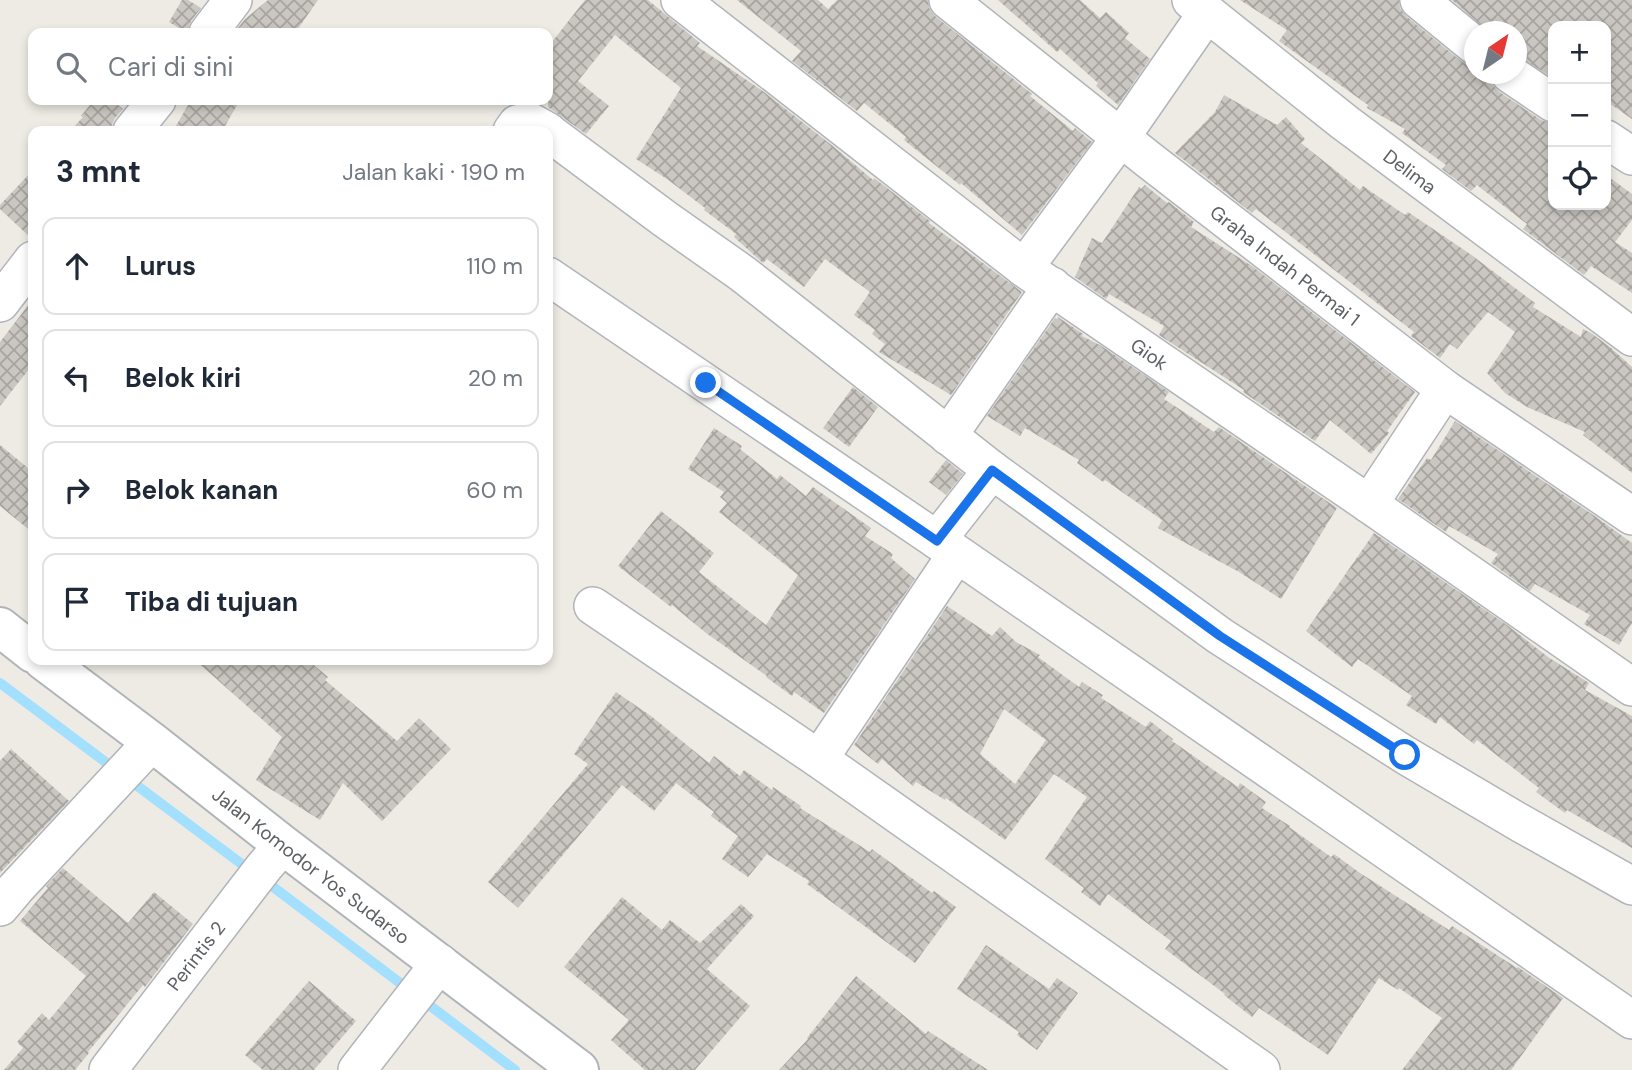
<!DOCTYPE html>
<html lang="id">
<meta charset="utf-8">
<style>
:root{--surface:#fff;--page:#f2f2f3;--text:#1f2937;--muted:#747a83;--line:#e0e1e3}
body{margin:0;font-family:"DM Sans",sans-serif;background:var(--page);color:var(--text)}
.controls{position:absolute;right:21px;top:21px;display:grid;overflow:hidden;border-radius:14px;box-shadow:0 4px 10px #0003}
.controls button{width:63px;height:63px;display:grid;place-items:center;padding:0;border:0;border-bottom:2px solid var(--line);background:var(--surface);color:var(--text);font:35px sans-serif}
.compass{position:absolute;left:1464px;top:21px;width:63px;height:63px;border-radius:50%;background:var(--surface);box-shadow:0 4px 10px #0003;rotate:35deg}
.stop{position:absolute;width:21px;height:21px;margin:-16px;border:5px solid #1a73e8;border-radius:50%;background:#fff}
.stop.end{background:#1a73e8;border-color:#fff;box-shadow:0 2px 7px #0008}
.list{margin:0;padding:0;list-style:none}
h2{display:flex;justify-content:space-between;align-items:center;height:91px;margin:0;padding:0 28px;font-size:30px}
h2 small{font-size:23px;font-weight:400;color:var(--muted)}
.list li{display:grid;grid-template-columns:46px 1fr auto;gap:21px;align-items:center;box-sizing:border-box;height:98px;margin:0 14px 14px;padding:0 14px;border:2px solid var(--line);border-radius:14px}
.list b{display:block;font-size:26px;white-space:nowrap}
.list em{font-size:23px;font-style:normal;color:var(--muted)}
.icon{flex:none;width:38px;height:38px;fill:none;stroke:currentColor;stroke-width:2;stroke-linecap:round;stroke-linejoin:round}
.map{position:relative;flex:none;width:1632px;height:1070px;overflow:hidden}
.search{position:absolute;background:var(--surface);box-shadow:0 4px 10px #0003;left:28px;top:28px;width:525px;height:77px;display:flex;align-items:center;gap:18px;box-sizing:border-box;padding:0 24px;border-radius:14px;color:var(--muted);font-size:26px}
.panel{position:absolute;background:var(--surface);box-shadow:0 4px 10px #0003;left:28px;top:126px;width:525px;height:539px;border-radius:14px}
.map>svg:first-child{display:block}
</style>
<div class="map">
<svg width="1632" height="1070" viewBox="0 0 1632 1070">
<defs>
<pattern id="building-cross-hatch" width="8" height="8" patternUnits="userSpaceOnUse" patternTransform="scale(1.75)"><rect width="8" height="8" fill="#cac6c1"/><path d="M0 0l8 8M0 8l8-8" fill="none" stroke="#a7a4a0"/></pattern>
</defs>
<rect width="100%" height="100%" fill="#eeebe4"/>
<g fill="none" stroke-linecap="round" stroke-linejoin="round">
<!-- stream -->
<path stroke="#a3dfff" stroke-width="10" d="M0 683 251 871
M264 880 515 1070"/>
</g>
<!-- building -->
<path fill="url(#building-cross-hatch)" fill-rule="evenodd" d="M182 0H188L201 8 191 21 187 33 169 22Z
M268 0H318L295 33H234L245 19Z
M585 0H648L700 43 697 46 764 92 834 147 873 180 874 178 930 221 929 223 1022 292 951 395 879 352 885 344 872 334 875 330 854 315 870 292 825 259 804 287 767 259 763 263 734 237 736 234 704 210 705 208 667 179 636 159 681 88 615 35 578 81 609 106 586 134 548 107V47Z
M737 0H818L828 9 837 0H928L929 8 935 16 1032 94 1030 96 1073 131 1075 128 1092 142 1022 235 961 183 960 185 904 140 906 137 864 103 857 111 792 61 801 51Z
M998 0H1080L1100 18 1106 12 1129 33 1125 38 1150 59 1118 105 1096 86 1098 83 1060 49 1057 52Z
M1240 0H1399L1400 8 1406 16 1461 61 1470 66 1474 65V74H1489L1492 84 1498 91 1541 120 1553 124V205H1606V175L1632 194V220L1615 242 1632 253V293L1591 266 1584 275 1523 229 1527 224 1477 185 1471 191 1442 169 1446 165 1402 133 1405 129 1367 108 1368 105 1279 41 1287 30Z
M1452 0H1632V119L1606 101V26H1553V78L1516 55V32H1489Z
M1224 95 1277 125 1286 117 1305 139 1301 143 1360 190 1363 186 1405 215 1408 212 1470 254 1535 303 1533 307 1581 337 1583 329 1591 333 1610 347 1632 367V473L1583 435 1585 432 1527 407 1505 393 1487 373 1515 332 1488 312 1457 349 1450 344 1440 358 1411 336 1414 332 1256 209 1252 213 1175 153 1215 112Z
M94 100H112L123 109 115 118 111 127 112 131H70L83 117 81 116Z
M191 100H240L222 131H173Z
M33 170V240L0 209V205Z
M1145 185 1167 203 1169 202 1194 222 1191 227 1252 266 1415 392 1387 431 1389 433 1371 454 1330 420 1315 441 1243 392 1244 390 1159 335 1164 326 1109 294 1106 299 1075 277 1092 238 1102 243 1139 187 1141 189Z
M33 299V364L0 406V342Z
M1058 317 1083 334 1082 336 1100 345 1169 392 1164 399 1214 432 1219 427 1337 508 1281 599 1239 572 1158 528 1162 520 1105 480 1103 482 1077 463 1079 460 1025 428 1020 436 987 416 1055 318 1057 319Z
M853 387 878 407 849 447 823 428Z
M1455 421 1599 519 1632 543V623L1619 645 1584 624 1590 615 1535 584 1530 591 1491 563 1498 554 1449 526 1446 532 1398 499 1427 458 1431 460Z
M714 428 742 446 740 449 777 479 780 475 806 496 813 487 871 528 865 536 893 554 891 558 915 579 824 713 794 692 792 696 766 677 767 676 706 633 672 605 671 607 618 566 661 511 714 553 699 572 766 625 798 575 719 512 727 503 720 497 724 492 688 469Z
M0 445 33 472V533L0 506Z
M946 460 963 474 946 495 929 482Z
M1374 533 1507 625 1548 657 1589 683 1585 690 1632 716V848L1567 810 1565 813 1536 792 1539 788 1477 740 1474 744 1440 717 1436 724 1406 705 1412 696 1358 659 1352 667 1306 631Z
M947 606 992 636 1000 627 1016 642 1040 655 1038 657 1079 687 1082 682 1103 695 1101 698 1146 727 1150 721 1173 739 1172 741 1238 787 1240 783 1266 802 1262 808 1290 826 1289 827 1331 857 1334 854 1360 873 1449 930 1452 926 1517 968 1518 967 1563 998 1511 1070H1402L1442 1018 1399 988 1398 990 1379 978 1328 1055 1259 1008 1252 1017 1224 995 1225 994 1165 949 1171 941 1108 894 1100 906 1081 892 1084 888 1045 859 1087 797 1054 774 1005 840 946 798 945 800 916 782 913 786 882 759 878 764 854 745ZM1004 709 1046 740 1015 784 980 754Z
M195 660H308L328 677 325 680 397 741 419 718 451 749 382 821 343 783 320 820 256 780 282 737Z
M616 692 651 716 709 763 714 756 740 776 744 770 772 790 773 787 801 806 800 808 870 852 872 849 932 893 934 891 956 907 915 963 807 884 809 881 767 854 748 877 722 859 738 836 711 816 714 812 676 783 654 811 622 785 518 908 488 882 588 764 574 754Z
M11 749 69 801 0 873V761Z
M63 868 128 923 154 892 193 924 145 987 143 985 88 1052 89 1053 75 1070H4L23 1048 17 1042 42 1013 49 1020 86 976 20 921 48 888 46 886Z
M622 897 662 930 670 920 700 943 741 904 754 916 707 969 750 1006 695 1070H645L611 1040 629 1020 564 967Z
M986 945 1049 989 1057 978 1078 993 1037 1050 1017 1035 1019 1032 957 989Z
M856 976 926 1034 928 1031 988 1070H779L808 1039 807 1038Z
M309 981 356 1021 314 1070H263L245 1055Z"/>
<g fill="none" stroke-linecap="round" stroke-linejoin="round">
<!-- street casing -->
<g stroke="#b1b5b9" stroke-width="40">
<g id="street">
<path id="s1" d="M680 0 1024 268 1369 504 1632 687"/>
<path id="s2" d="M948 0 1149 160 1445 389 1632 516"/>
<path id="s3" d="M1191 0 1344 122 1632 337"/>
<path d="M1419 0 1474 45"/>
<path d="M208 33 233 0"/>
<path d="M1510 74 1553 103"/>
<path d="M132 131 157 100"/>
<path d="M512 131 517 124 529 121 547 131"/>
<path d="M548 132 665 219 743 274 992 470 1220 636 1405 755 1522 824 1632 886"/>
<path d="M1606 139 1632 156"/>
<path d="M1024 268 1121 137 1207 13"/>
<path d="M548 276 937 540 1632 1020"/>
<path d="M0 303 33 260"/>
<path d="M948 436 1052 286"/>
<path d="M1369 504 1445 389"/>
<path d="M937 540 992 470"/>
<path d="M593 606 819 759 1261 1070"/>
<path d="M819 759 956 555"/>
<path d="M0 907 16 888 152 742"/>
<path id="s4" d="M108 1070 264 867 283 845"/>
<path d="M357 1070 440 963"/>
</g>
</g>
<!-- secondary casing -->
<g stroke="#b0b4b9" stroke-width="42">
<g id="secondary">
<path d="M0 627 33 653"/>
<path id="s5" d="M43 660 152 742 283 845 579 1070"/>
</g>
</g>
<!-- street -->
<use href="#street" stroke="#fff" stroke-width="37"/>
<!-- secondary -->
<use href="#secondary" stroke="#fff" stroke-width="38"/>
</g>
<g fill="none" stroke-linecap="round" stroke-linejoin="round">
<!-- route -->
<path stroke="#1a73e8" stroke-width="9" d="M706 383 937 541 992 470 1220 636 1405 755"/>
</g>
<g text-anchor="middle" stroke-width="7" stroke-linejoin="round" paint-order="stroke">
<!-- street labels -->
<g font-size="19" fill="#5c6064" stroke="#fff">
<text dy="7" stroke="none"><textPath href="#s3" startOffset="278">Delima</textPath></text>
<text dy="7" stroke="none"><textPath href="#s2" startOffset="429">Graha Indah Permai 1</textPath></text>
<text dy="7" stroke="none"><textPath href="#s1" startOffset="588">Giok</textPath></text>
<text dy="7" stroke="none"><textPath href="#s5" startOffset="338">Jalan Komodor Yos Sudarso</textPath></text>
<text dy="7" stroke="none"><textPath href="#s4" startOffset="144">Perintis 2</textPath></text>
</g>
</g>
</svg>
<div class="controls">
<button>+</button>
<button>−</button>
<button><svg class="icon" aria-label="locate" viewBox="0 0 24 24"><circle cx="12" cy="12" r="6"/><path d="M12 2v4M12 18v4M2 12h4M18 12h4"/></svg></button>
</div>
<svg class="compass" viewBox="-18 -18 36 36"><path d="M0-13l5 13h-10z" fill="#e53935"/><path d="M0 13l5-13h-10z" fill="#747a83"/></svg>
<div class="stop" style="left:1405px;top:755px"></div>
<div class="stop end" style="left:706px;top:383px"></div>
<div class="search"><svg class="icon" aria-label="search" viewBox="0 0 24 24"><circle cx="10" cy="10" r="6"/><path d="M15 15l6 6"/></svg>Cari di sini</div>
<section class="panel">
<h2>3 mnt<small>Jalan kaki · 190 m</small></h2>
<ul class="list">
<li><svg class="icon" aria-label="ahead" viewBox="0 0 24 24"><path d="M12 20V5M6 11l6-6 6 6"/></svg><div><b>Lurus</b></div><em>110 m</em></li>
<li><svg class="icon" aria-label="left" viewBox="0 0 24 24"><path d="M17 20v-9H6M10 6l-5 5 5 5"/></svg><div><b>Belok kiri</b></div><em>20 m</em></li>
<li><svg class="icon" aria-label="right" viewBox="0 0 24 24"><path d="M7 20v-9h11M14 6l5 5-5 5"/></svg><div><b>Belok kanan</b></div><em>60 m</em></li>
<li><svg class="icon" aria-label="arrive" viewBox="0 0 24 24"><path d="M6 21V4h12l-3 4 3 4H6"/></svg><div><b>Tiba di tujuan</b></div></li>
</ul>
</section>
</div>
